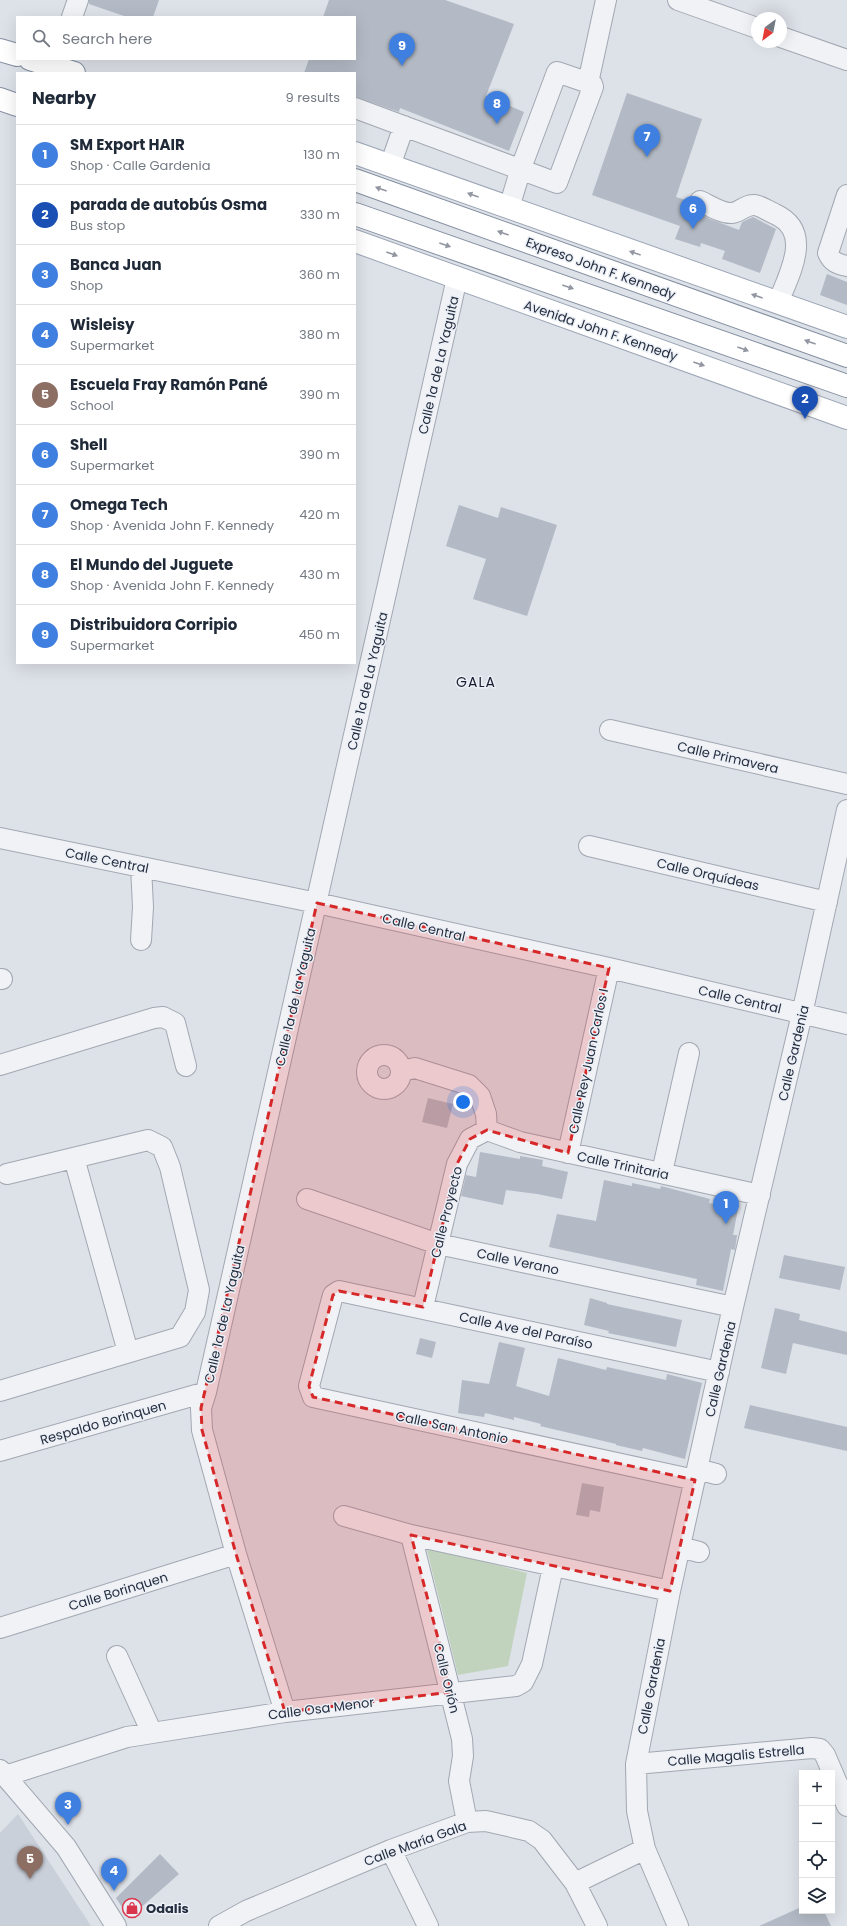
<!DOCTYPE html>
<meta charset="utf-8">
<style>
:root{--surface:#fff;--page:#f2f2f3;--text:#1f2937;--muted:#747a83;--line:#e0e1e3;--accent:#111827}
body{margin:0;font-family:Poppins,sans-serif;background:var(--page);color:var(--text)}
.controls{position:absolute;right:12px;bottom:12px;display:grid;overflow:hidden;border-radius:0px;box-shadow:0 4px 16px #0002}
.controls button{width:36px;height:36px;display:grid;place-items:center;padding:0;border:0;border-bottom:1px solid var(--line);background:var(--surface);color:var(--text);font:20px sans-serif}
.compass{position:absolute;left:751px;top:12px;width:36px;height:36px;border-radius:50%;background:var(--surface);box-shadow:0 4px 16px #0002;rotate:212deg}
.you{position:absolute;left:463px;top:1102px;width:14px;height:14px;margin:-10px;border:3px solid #fff;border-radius:50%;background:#1a73e8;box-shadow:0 0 0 6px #1a73e833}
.badge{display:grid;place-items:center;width:26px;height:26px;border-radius:50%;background:var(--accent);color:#fff;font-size:13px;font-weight:700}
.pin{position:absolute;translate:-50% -33px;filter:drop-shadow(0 1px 2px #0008)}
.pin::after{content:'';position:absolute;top:21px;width:14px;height:12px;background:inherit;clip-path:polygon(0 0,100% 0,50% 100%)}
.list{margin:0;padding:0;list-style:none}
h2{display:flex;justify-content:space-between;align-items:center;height:52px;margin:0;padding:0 16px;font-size:17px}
h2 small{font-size:13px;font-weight:400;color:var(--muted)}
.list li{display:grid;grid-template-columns:26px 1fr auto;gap:12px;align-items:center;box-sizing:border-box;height:60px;padding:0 16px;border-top:1px solid var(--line)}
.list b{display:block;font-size:15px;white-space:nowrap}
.list p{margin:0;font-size:13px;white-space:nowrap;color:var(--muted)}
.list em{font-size:13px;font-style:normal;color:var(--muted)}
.icon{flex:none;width:22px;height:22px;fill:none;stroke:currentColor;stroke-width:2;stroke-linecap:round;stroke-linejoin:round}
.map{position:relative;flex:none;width:847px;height:1926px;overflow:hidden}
.search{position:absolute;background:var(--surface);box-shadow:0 4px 16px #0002;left:16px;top:16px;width:340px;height:44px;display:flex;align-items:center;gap:10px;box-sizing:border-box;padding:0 14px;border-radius:0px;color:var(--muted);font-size:15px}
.panel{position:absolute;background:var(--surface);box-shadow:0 4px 16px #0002;left:16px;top:72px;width:340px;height:592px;border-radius:0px}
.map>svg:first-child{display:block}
</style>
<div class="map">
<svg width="847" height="1926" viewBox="0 0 847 1926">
<rect width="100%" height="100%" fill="#dde1e8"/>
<!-- built -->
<path fill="#cad0da" d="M18 1814 91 1926H0V1833Z"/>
<!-- green -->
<path fill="#c2d3bd" d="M426 1546 527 1573 508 1666 458 1675Z"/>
<!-- building -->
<path fill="#b3bac5" d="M89 0H159L153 17H127L89 4Z
M329 0H445L514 24 486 96 524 112 509 151 400 108 399 112 355 97V73H304L309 59H355V17H323Z
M627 93 702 119 676 197 689 201 691 208 710 219 739 230 742 222 753 217 776 229 760 273 722 259 725 251 701 243 700 247 675 239 680 226 592 195Z
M827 274 847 282V305L820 295Z
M459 505 498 518 501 507 557 525 527 616 473 599 486 559 446 546Z
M428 1098 453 1104 447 1128 422 1122Z
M480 1152 520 1159V1156L543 1160 542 1166 568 1172 562 1199 537 1194 506 1190 503 1205 461 1196 466 1175 476 1177Z
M604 1180 632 1186V1183L660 1189 661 1186 710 1199 709 1203 738 1209 733 1235H737L735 1250 731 1249 723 1291 696 1285 697 1279 549 1247 557 1214 596 1221Z
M784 1255 845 1267 840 1290 779 1278Z
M590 1298 607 1303V1304L682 1320 676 1347 608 1333 609 1331 584 1325Z
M775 1308 800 1314 799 1320 847 1332V1355L793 1343 786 1374 761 1368Z
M420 1338 436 1342 432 1358 416 1354Z
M499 1342 525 1348 516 1386 549 1396 558 1358 606 1370 607 1367 666 1380 667 1374 702 1383 685 1459 643 1448 642 1451 616 1445V1444L540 1426 541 1424 514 1417V1420L485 1413 484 1417 458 1413 462 1380 489 1384Z
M750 1405 847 1427V1451L744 1428Z
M582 1483 604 1487 600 1512 590 1510 589 1517 576 1515Z
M160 1854 179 1874 129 1918 116 1898Z
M799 1908 800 1911H824L831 1926H759Z"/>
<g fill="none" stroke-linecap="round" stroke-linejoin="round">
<!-- minor casing -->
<g stroke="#a2a8b2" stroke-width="22">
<path id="minor" d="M678 0 757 28
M72 17 78 0
M781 37 847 60
M588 83 606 0
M355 108 557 183 593 87 592 84 557 72 521 168 509 208
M390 166 404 126
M847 195 828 253C832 262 837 264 847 266
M700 201C709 205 722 214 732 213 741 212 745 204 755 205 761 206 768 211 775 214 814 232 789 274 778 303
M610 730 847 784
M0 838 317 903 609 968 847 1024
M589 846 827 902
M141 940 143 907 141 867
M0 979H2
M367 1072a17 17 0 1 1 34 0a17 17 0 1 1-34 0Z
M0 1065 154 1018 163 1017 175 1023 186 1066
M401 1071 415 1068 469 1085 480 1096 486 1114 487 1130 470 1139 457 1164 423 1307
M487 1130 520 1142 760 1195
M568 1153 609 968
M74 1158 128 1352
M662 1172 689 1053
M307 1199 438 1244 733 1307
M0 1391 180 1337 195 1312 199 1290 170 1167 162 1147 148 1140 7 1174
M0 1451 206 1392
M697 1469 716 1474
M695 1480 313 1397 309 1386 333 1295 339 1291 719 1372
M344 1516 411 1535 670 1591
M411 1535 462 1739 463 1756 459 1781 467 1822
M680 1547 699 1552
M0 1628 236 1554
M117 1656 152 1733
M285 1712 236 1554 202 1430 201 1408 206 1392 457 278
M636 1764 812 1748 820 1749 825 1755 847 1806
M0 1770 66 1847 116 1926
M5 1776 127 1737 285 1712 516 1686 523 1682 532 1664 553 1567
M391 1850 428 1926
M575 1883 645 1849
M219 1926 246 1911 391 1850 467 1822 486 1821 529 1831 542 1840 575 1883 597 1926
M678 1926 645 1849 637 1811 636 1764 670 1591 733 1307 802 1014 847 810"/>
</g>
<!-- major casing -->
<g stroke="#9ba5b5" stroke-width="24">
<path id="major" d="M355 153 847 327
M355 241 847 418"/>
</g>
<!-- highway casing -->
<g stroke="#838ea0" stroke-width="24">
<path id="highway" d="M0 50 17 55
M30 59 74 73
M0 99 17 105
M355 180 847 356
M355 214 847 386"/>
</g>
<!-- minor -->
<use href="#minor" stroke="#f0f2f6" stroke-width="20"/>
<!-- major -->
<use href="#major" stroke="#fff" stroke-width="22"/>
<!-- highway -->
<use href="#highway" stroke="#fff" stroke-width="22"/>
</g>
<!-- one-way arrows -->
<defs><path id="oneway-solid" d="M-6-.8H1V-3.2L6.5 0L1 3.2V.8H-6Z"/></defs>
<g fill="#9296a0">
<use href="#oneway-solid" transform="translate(381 189) rotate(-160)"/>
<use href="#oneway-solid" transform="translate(473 195) rotate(-160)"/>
<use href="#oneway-solid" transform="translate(503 233) rotate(-160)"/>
<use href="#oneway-solid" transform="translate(445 245) rotate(19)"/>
<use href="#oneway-solid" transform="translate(635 253) rotate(-161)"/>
<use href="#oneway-solid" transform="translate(392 254) rotate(20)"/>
<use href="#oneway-solid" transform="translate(568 287) rotate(19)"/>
<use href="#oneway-solid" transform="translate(757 296) rotate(-161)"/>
<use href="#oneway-solid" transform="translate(810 342) rotate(-160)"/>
<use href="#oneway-solid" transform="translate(743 349) rotate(20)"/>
<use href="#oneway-solid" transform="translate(699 364) rotate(19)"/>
</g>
<!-- marked area -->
<path fill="#d62828" fill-opacity="0.2" stroke="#d62828" stroke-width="3" stroke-dasharray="8 5" stroke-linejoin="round" d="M317 903 609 968 568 1153 487 1130 470 1139 457 1164 423 1307 339 1291 333 1295 309 1386 313 1397 695 1480 670 1591 411 1535 452 1692 285 1712 236 1554 202 1430 201 1408Z"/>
<!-- icons -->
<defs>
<g id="shop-ring" transform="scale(1)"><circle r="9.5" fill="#ecf0f6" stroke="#d9354c" stroke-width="1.5"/><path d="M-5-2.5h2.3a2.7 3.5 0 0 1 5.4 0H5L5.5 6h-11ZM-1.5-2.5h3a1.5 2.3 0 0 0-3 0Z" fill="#d9354c"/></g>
</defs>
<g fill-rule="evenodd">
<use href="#shop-ring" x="132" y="1908"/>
</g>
<g text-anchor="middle" stroke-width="3" stroke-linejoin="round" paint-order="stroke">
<!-- street labels -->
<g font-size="13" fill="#252e40" stroke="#ecf0f6">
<text transform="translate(601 268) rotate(20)" y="5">Expreso John F. Kennedy</text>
<text transform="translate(601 330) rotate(19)" y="5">Avenida John F. Kennedy</text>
<text transform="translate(438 365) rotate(-77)" y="5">Calle 1a de La Yaguita</text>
<text transform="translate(367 681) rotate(-77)" y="5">Calle 1a de La Yaguita</text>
<text transform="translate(728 757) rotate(13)" y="5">Calle Primavera</text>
<text transform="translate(107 860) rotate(11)" y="5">Calle Central</text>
<text transform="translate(708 874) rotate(13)" y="5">Calle Orquídeas</text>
<text transform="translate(424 927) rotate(13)" y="5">Calle Central</text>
<text transform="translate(295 997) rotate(-77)" y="5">Calle 1a de La Yaguita</text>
<text transform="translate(740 999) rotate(13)" y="5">Calle Central</text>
<text transform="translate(793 1053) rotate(-77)" y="5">Calle Gardenia</text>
<text transform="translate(588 1061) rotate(-78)" y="5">Calle Rey Juan Carlos I</text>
<text transform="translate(623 1165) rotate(12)" y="5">Calle Trinitaria</text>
<text transform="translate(446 1212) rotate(-76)" y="5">Calle Proyecto</text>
<text transform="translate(518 1261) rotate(12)" y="5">Calle Verano</text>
<text transform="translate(224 1314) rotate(-77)" y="5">Calle 1a de La Yaguita</text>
<text transform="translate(526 1330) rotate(12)" y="5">Calle Ave del Paraíso</text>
<text transform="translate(720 1369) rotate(-77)" y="5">Calle Gardenia</text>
<text transform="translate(103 1422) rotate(-16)" y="5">Respaldo Borinquen</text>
<text transform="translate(452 1427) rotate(12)" y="5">Calle San Antonio</text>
<text transform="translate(118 1591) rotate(-17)" y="5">Calle Borinquen</text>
<text transform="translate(447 1678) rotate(76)" y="5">Calle Orión</text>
<text transform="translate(651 1686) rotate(-79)" y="5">Calle Gardenia</text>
<text transform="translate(321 1708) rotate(-7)" y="5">Calle Osa Menor</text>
<text transform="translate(736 1755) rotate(-5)" y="5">Calle Magalis Estrella</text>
<text transform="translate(415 1843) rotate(-20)" y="5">Calle María Gala</text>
</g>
<!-- poi labels -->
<g font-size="13" font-weight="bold" fill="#252e40" stroke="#ecf0f6" text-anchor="start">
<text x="146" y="1913">Odalis</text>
</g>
<!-- neighbourhood labels -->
<g font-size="14" letter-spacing="1" fill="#171f30" stroke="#ecf0f6">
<text x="476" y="687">GALA</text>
</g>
</g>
</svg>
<div class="controls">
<button>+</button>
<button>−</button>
<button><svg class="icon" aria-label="locate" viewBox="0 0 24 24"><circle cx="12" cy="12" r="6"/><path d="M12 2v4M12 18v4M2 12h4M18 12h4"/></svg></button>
<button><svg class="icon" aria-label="layers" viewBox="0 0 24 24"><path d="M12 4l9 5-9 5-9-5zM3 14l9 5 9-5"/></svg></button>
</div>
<svg class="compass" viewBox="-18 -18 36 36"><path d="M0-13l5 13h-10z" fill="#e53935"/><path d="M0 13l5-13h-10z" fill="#747a83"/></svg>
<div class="you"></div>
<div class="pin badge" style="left:726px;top:1224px;background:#3f7fe0">1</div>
<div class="pin badge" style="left:805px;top:419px;background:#1a4fb4">2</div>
<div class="pin badge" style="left:68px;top:1825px;background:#3f7fe0">3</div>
<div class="pin badge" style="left:114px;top:1891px;background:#3f7fe0">4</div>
<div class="pin badge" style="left:30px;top:1879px;background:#8d6e63">5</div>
<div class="pin badge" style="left:693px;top:229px;background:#3f7fe0">6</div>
<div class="pin badge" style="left:647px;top:157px;background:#3f7fe0">7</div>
<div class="pin badge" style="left:497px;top:124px;background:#3f7fe0">8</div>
<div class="pin badge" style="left:402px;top:66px;background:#3f7fe0">9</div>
<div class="search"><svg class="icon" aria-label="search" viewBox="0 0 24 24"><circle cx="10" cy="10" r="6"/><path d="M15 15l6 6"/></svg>Search here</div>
<section class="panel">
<h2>Nearby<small>9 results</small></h2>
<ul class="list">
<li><span class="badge" style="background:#3f7fe0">1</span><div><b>SM Export HAIR</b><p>Shop · Calle Gardenia</p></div><em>130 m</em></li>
<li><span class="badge" style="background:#1a4fb4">2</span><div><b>parada de autobús Osma</b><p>Bus stop</p></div><em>330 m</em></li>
<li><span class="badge" style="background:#3f7fe0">3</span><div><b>Banca Juan</b><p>Shop</p></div><em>360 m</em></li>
<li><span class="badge" style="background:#3f7fe0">4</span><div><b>Wisleisy</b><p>Supermarket</p></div><em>380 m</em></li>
<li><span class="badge" style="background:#8d6e63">5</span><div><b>Escuela Fray Ramón Pané</b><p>School</p></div><em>390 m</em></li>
<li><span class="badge" style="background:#3f7fe0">6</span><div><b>Shell</b><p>Supermarket</p></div><em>390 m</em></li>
<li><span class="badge" style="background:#3f7fe0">7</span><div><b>Omega Tech</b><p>Shop · Avenida John F. Kennedy</p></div><em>420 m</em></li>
<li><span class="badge" style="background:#3f7fe0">8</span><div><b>El Mundo del Juguete</b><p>Shop · Avenida John F. Kennedy</p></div><em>430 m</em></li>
<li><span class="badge" style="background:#3f7fe0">9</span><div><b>Distribuidora Corripio</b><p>Supermarket</p></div><em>450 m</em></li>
</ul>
</section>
</div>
